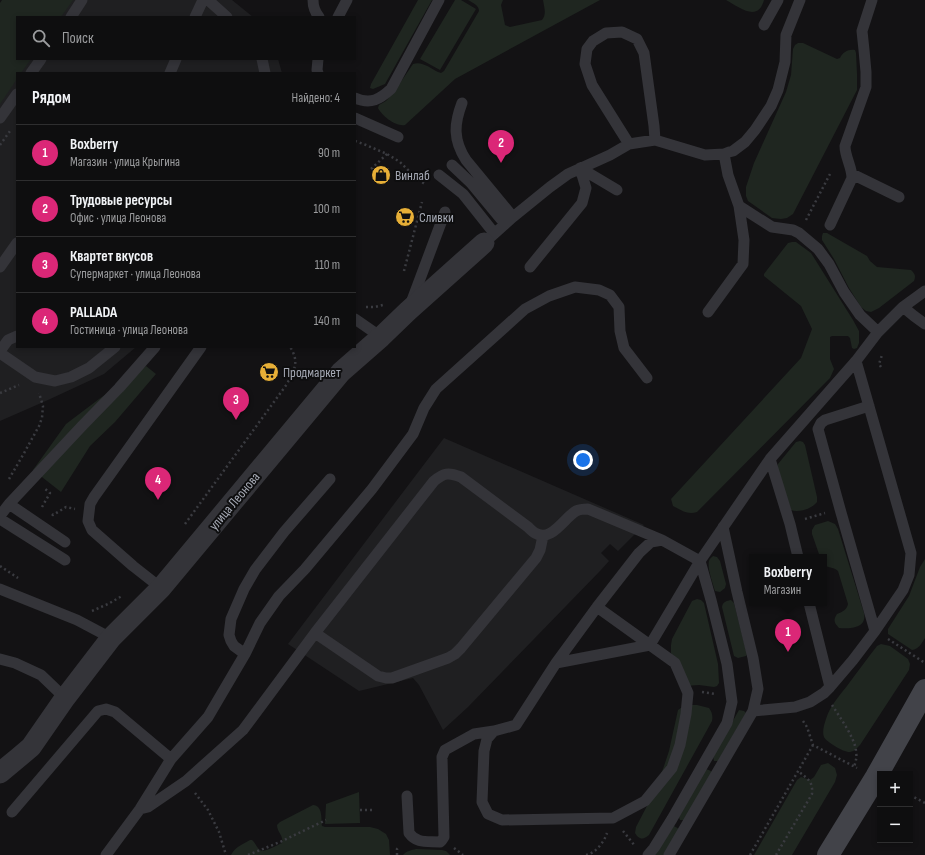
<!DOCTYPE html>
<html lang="ru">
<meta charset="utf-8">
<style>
:root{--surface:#0e0e0f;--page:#171718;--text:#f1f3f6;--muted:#9b9c9e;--line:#2e2e2f;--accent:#db2777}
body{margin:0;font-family:"Sofia Sans Condensed",sans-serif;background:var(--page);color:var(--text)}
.controls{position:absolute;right:12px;bottom:12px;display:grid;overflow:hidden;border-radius:0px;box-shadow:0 2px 6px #0003}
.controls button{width:36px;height:36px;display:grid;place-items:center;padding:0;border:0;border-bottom:1px solid var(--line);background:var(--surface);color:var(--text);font:20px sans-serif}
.you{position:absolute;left:583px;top:460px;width:14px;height:14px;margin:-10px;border:3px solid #fff;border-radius:50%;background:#1a73e8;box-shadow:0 0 0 6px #1a73e833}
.badge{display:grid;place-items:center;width:26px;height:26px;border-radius:50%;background:var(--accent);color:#fff;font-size:13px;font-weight:700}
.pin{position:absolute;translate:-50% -33px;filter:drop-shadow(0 1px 2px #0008)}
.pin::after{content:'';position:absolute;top:21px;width:14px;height:12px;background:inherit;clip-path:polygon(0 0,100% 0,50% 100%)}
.popup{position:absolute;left:749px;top:554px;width:78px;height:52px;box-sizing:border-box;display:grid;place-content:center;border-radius:0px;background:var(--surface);filter:drop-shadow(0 1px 3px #0005);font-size:13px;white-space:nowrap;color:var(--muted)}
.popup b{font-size:15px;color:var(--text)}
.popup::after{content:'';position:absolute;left:50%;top:100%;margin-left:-8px;border:8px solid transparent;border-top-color:var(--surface)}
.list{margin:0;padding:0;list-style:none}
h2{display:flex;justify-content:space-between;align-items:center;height:52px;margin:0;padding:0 16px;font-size:17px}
h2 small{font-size:13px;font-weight:400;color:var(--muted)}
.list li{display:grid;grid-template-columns:26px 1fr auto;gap:12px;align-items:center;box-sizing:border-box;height:56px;padding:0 16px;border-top:1px solid var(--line)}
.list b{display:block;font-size:15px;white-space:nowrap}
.list p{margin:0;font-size:13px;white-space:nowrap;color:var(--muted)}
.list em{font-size:13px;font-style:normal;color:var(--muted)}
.icon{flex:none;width:22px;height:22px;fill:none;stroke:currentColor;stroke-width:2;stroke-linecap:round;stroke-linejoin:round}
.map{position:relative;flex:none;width:925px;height:855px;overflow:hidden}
.search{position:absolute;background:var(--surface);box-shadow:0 2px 6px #0003;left:16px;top:16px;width:340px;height:44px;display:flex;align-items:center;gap:10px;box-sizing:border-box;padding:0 14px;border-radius:0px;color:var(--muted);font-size:15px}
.panel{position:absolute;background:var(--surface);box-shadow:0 2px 6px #0003;left:16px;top:72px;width:340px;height:276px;border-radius:0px}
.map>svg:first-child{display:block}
</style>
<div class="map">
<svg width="925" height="855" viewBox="0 0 925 855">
<rect width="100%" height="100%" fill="#131214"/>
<!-- built -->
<path fill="#1f1f21" d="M24 0H232L253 17H17V59H278L282 73H17V347H136L104 374 48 400 0 421V36Z
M444 438 644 525 618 551 610 544 601 553 609 561 600 571 468 707 443 730 419 685 413 678 359 691 288 644Z"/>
<!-- green -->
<path fill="#1f2620" d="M2 0H73L61 17H17V59H31L21 73H17V79L0 104V3Z
M418 0H432L385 84 373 89 370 88 371 84Z
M455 0H461L476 9 440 70 420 59Z
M468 0H503L501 5 505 25 510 27 542 20C547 14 544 7 543 0H600L455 79 405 125C396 127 382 116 378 108L379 105 386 101 394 92 413 64C422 61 430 68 438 72L441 73 444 71 479 11C479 5 473 3 468 0Z
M726 0H764C758 23 739 7 726 0Z
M798 43H803L837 59 840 58C843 52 848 49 855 50L856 53 857 74V90L793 214 787 218 781 219 772 218 748 201 746 196V187L754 163 786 92 791 75 793 49 795 45Z
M823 233H827L867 256 870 261 877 267 911 270C915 274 916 276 914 281L879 308 871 312 866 311 861 307 849 288 834 259 822 240V236Z
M792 242H796L811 253 853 320 859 331V343L857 348 854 349 852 348 850 338 848 336H832L830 337V359L834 369 830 378 697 512C687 515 681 510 673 506L671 499 801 358 812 329 801 306 764 276V274L767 270 788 243Z
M146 366 156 374 115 422 90 446 61 492 33 470 66 424 99 399Z
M800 441 803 442 805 445 817 497V502C812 509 798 513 791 510L777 470 778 464 796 442Z
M828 521 835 524 838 529 864 613C867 628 851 629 839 628 834 623 833 620 837 614 842 612 847 610 848 604L838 571C834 567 829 568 824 565V557H820L812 534V530L815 525Z
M713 556 717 557 720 561 726 584 725 588 720 592 715 591C713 584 707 568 709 561 710 558 711 558 713 556Z
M925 559V638C921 644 919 649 912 650L888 634V629L909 596 920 567Z
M697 599 701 600 704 603 718 664 719 683 717 686 714 687 699 685 684 686 677 679 671 653V645L672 639 692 601Z
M731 600 734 603 747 654 746 656 738 658 734 656 722 607C723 601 727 601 731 600Z
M881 644 890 646 908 659 910 664 909 670 860 745C857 748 855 751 850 752 845 753 826 742 824 737 822 732 824 725 826 719 830 706 839 696 847 686 857 672 867 659 877 646Z
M685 705H697L709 708C712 712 713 716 712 721L649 835C644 839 642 840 637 836L635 833 636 827 648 804 663 769 669 751 678 710Z
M739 710 744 711 746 713 718 761H714L713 756Z
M828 763 835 768 837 775 835 782 792 855H754L797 780 801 777 810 780 814 777 821 765Z
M705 769 709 770 712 772 684 820H680L679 817Z
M359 792 360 823 325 824 326 804Z
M313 805C323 806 321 818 322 826L325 827H370L378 829 386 834 389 840 390 855H231C235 847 243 844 250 840H252C255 842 257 848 260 850 264 853 277 845 282 843 284 836 277 832 277 825L280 822Z
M674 826 679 829 665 855H654Z
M416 849 442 850 446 851 450 855H403C406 851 412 850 416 849Z"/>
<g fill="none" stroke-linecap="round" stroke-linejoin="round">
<!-- path -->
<path stroke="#3a3b40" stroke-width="2.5" stroke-dasharray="2 3" stroke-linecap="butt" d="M355 141 366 145 387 154 400 162 417 179 425 184
M0 145 10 131
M371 169 387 154
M806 220 830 174
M404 271 422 202
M366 307H375L383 305
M881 367 879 364 882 355
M0 393 19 385
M9 479 23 455 39 426 42 418 43 406 39 393
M42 507 50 493 45 489
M52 514 53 515 66 507 75 509
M805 519 825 513
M185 524 287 384C294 370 300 362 290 347
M0 566 18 578
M92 611 108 604 122 596
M888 639 925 663
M702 692 715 694
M832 705C839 716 855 738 856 751 857 757 856 761 854 767
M803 721 807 727 813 745 857 768
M195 793 208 810 219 832 226 855
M910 795 925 803
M360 810H373
M623 831 635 846
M454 848 463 855
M248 855 280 842 326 820
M397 855V849L399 847
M586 855C596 853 604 842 607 833
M750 855 813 745
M776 855 812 794C813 781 808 779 798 771"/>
<!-- service -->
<path stroke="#343439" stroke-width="11" d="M208 0 227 17
M313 0C313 6 315 12 319 17
M71 17 82 0
M195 17 203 0
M338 17 347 0
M764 25 778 0
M262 59 265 73
M31 73 41 59
M170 73 176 59
M318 73 317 70 318 59
M355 98C371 105 380 99 391 89L439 0
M462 103C454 124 453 140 466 160L513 217
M0 118 17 94
M355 118 398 137
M629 144 592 85 585 64 587 49 593 41 606 33 622 32 637 39 644 53 654 126 655 140
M724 154 728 175 739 206 772 227 793 230 799 233 818 249 829 264 844 292 860 315 878 332
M452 165 471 183 505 224
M580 168 617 190
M852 174 899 197
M439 175 463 194 494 233
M830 225 852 178C852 167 845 157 845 146L866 87V72L864 50 862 31 872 0
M484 243 513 217 550 187 568 174 610 155 629 144 655 140 705 155 724 154 729 152 733 151 745 142 755 130 771 106 778 90 785 62 786 35 800 0
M0 267 17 243
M530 267 582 203 586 188 580 168
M411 303 445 212
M903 307 914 316 925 324
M708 312 743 264 744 240 739 206
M355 319 381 337
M0 351 8 340 17 336
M0 353 35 377 55 381 71 377 89 368 115 347
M869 406 825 420 821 423 818 429 840 509 875 631
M770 459 790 524 798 557
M9 504 65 542
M0 516 9 504 82 426 119 388 155 347
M0 519 65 560
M161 588 133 566 92 530 88 521 90 504 94 497 201 347
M0 589 77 620 111 638
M809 603 830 687
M315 633 378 676 386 678H392L448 658 455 654 461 648 536 558 540 550 543 536
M245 654 234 646 231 641 229 635 231 619 244 589 255 570 284 532 330 479
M0 659 15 663 41 675 65 698
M556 663 650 645 700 561 662 540 651 542 639 553 597 607 675 663 688 693 686 714 680 745 672 768 645 801 613 818 502 820 488 814 482 802 484 751 487 739 494 731 516 725 556 663 597 607
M753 711 795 707 810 702 824 693 830 687 853 660 875 631 903 590 909 575 911 553 856 361
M407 796 409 833C417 844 427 841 440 842L442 840 444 837 442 757 445 750 474 734 494 731
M140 809 148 807 186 781 243 730 315 633 434 481C444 473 448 472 461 477L528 527C530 529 533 532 535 533 551 543 564 518 576 511 580 509 584 509 588 509L662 540
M12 812 98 711 106 709 115 712 171 759
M106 855 140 809 171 759 208 717 245 654 260 623 279 596 305 569 372 489 413 434 424 408 436 389 525 309 549 296 575 287 599 290 610 295 619 307 620 331 624 348 647 378
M648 855 654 848 672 819 727 723 732 702 727 664 711 600 700 561 770 459 856 361 878 332 903 307 925 291
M669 855 753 711 758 689 753 658 737 592 723 527"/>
<!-- minor -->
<path stroke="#343439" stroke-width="21" d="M0 773 18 758 31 747 65 698 111 638 161 588 341 372 381 337 408 311 484 243"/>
<!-- secondary -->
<path stroke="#424349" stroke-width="22" d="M828 855 876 777 925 690"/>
</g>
<!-- icons -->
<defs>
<g id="shop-disc" transform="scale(1)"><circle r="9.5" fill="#e7af37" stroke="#0e0e0f"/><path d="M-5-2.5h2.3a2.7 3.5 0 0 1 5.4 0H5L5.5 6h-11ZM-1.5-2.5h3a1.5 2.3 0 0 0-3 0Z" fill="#111"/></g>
<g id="supermarket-disc" transform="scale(1)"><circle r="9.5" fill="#e7af37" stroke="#0e0e0f"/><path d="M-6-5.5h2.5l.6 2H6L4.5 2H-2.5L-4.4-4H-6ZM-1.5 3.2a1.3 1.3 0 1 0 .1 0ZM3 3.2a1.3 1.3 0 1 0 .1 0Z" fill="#111"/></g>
</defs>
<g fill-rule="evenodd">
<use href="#shop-disc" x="381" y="175"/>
<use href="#supermarket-disc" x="405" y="217"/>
<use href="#supermarket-disc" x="269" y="372"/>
</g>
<g text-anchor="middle" stroke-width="4" stroke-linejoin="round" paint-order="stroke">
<!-- poi labels -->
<g font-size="14" fill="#a5a9b4" stroke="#0e0e0f" text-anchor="start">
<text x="395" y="180">Винлаб</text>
<text x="419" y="222">Сливки</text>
<text x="283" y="377">Продмаркет</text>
</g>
<!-- street labels -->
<g font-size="14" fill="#a5a9b4" stroke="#0e0e0f">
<text transform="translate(234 501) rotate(-50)" y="5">улица Леонова</text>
</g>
</g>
</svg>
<div class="controls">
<button>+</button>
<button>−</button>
</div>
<div class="you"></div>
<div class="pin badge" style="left:788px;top:652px">1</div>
<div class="popup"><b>Boxberry</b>Магазин</div>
<div class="pin badge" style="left:501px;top:163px">2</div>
<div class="pin badge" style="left:236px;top:420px">3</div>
<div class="pin badge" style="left:158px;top:500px">4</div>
<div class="search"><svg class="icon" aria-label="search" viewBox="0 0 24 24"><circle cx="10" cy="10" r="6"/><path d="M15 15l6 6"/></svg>Поиск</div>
<section class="panel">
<h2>Рядом<small>Найдено: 4</small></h2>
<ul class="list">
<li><span class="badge">1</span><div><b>Boxberry</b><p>Магазин · улица Крыгина</p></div><em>90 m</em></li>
<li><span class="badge">2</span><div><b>Трудовые ресурсы</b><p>Офис · улица Леонова</p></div><em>100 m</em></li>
<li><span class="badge">3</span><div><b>Квартет вкусов</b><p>Супермаркет · улица Леонова</p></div><em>110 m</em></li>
<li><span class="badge">4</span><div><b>PALLADA</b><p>Гостиница · улица Леонова</p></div><em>140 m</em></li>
</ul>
</section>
</div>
